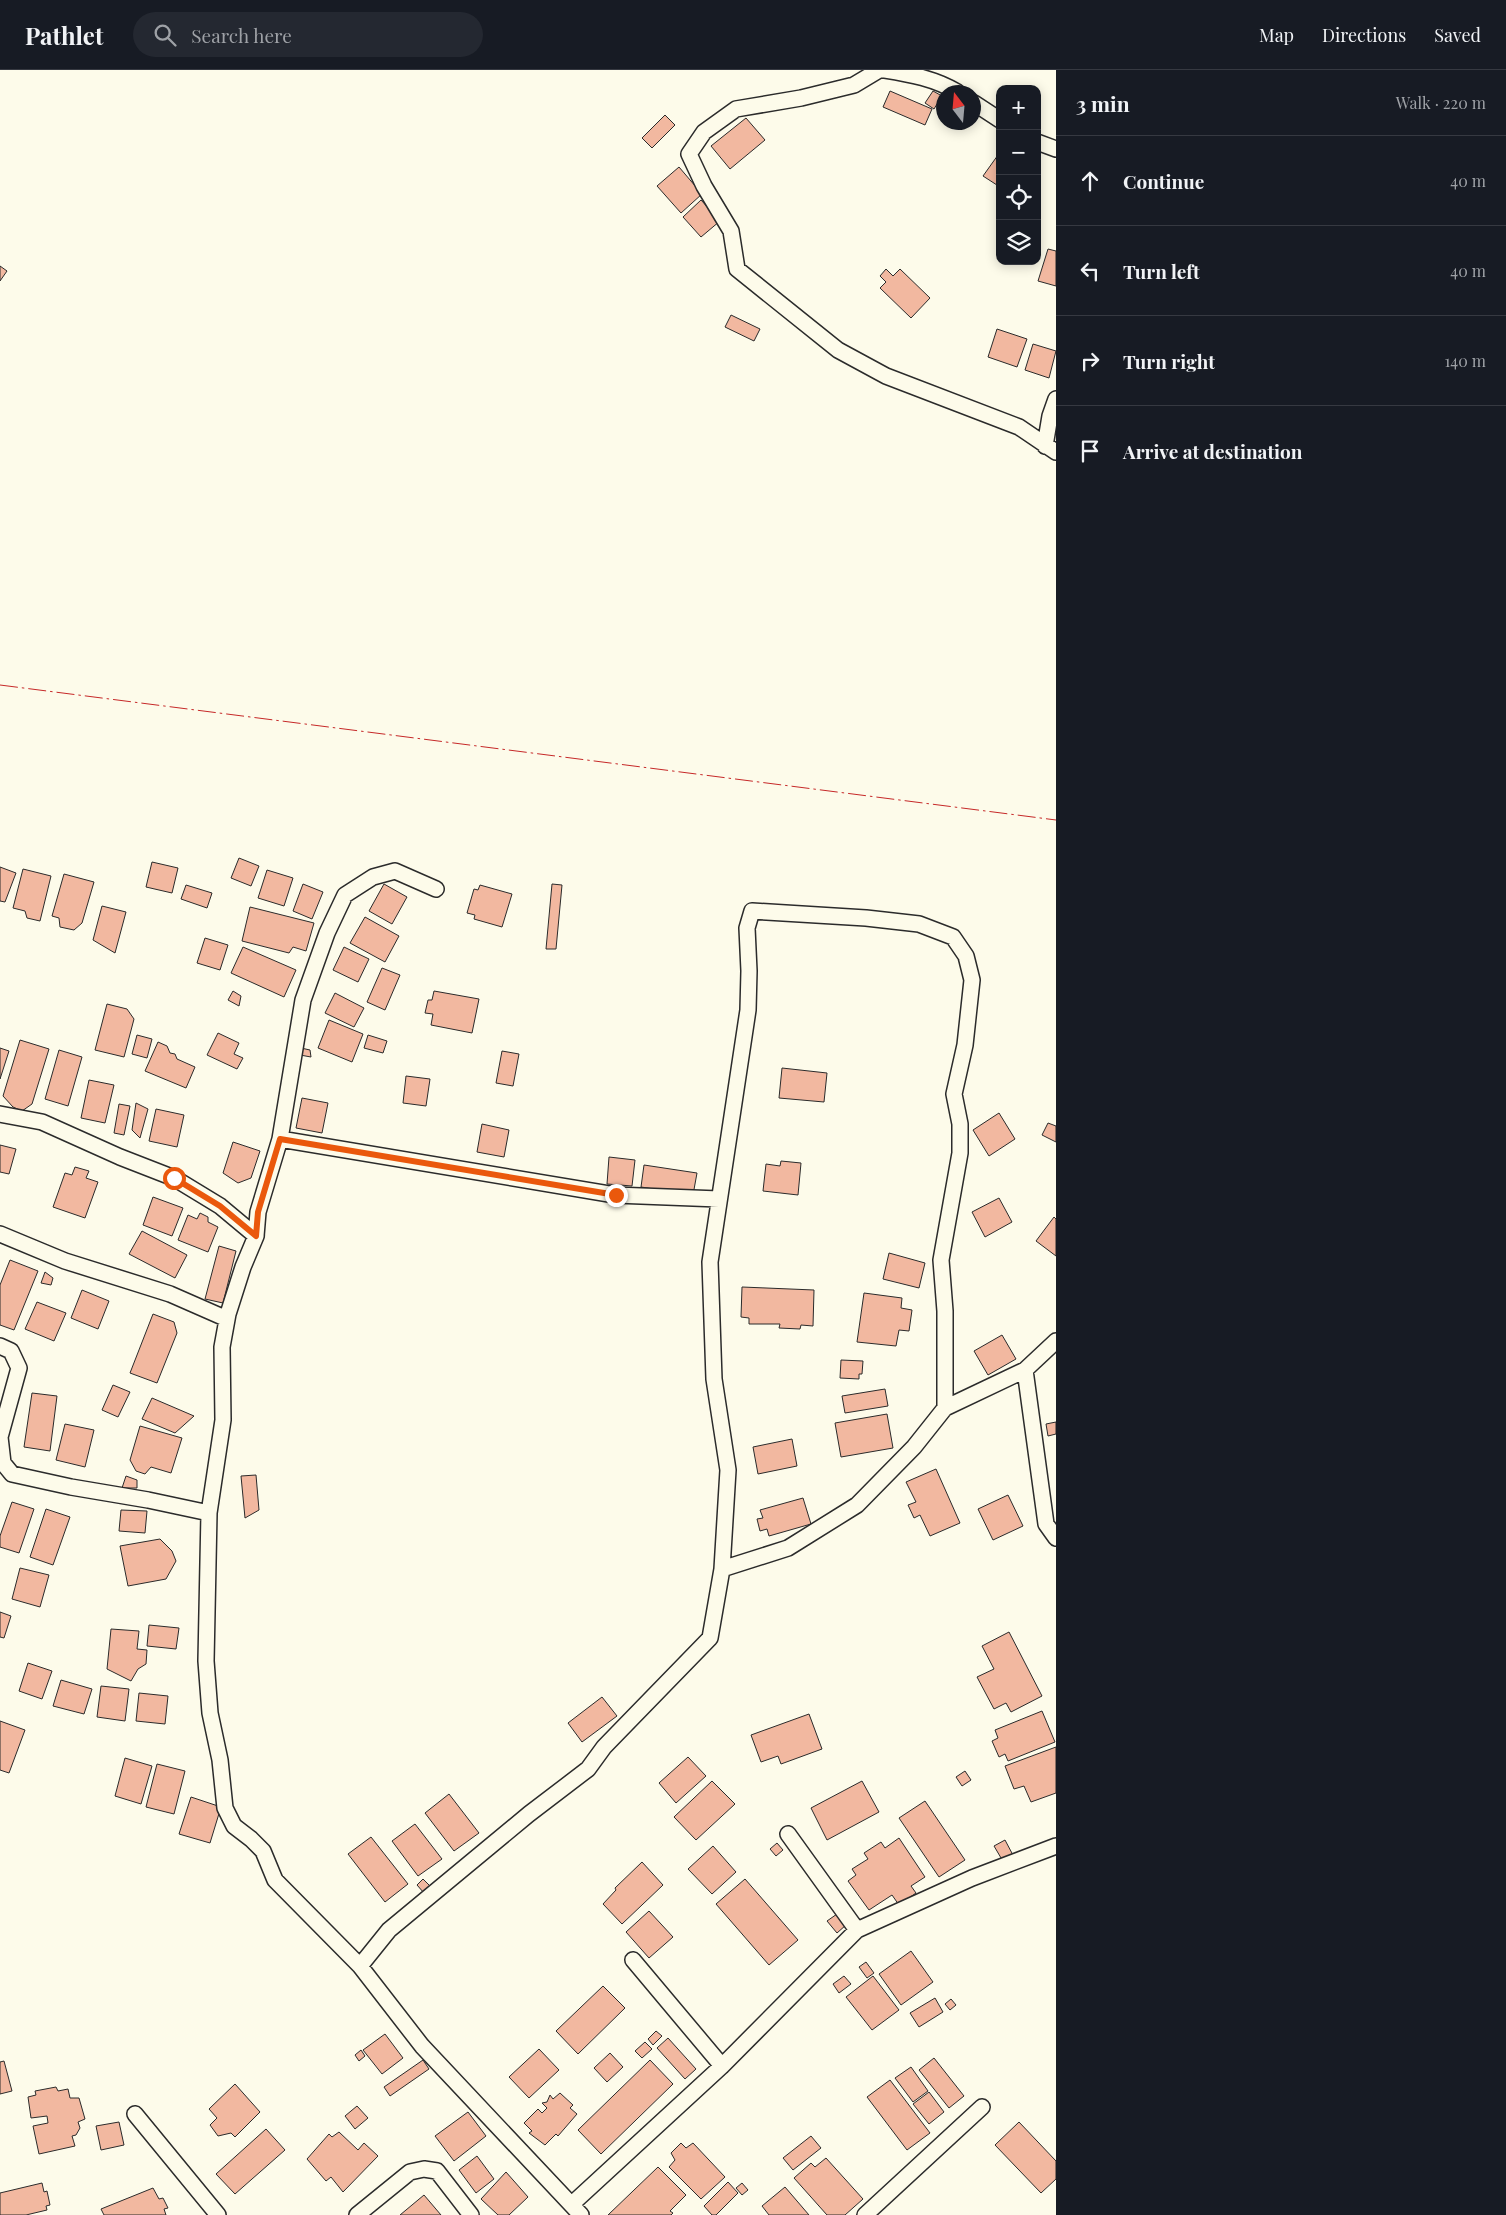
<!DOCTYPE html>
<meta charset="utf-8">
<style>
:root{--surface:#171b24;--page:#242831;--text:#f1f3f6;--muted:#9ea1a6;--line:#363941}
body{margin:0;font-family:"Playfair Display",serif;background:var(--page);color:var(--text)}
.controls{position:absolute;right:15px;top:15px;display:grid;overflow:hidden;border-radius:10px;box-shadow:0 2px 12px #0003}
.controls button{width:45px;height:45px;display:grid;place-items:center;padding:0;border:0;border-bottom:1px solid var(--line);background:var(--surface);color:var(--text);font:25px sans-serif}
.compass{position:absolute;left:936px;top:15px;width:45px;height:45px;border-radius:50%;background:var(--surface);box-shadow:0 2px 12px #0003;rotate:344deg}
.stop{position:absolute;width:15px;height:15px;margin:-11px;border:4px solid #ea580c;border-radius:50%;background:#fff}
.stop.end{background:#ea580c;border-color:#fff;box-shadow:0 1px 5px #0008}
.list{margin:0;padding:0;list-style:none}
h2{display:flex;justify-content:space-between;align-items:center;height:65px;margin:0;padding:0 20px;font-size:21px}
h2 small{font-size:16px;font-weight:400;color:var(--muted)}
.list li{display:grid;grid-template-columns:32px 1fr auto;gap:15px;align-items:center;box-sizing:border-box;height:90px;padding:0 20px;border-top:1px solid var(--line)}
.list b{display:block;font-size:19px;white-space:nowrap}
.list em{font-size:16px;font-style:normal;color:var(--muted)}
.icon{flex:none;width:28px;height:28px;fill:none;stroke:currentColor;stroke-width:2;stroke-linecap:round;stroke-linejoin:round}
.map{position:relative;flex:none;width:1056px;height:2145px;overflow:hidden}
header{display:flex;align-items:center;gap:30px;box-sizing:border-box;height:70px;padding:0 25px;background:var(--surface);border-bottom:1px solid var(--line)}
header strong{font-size:24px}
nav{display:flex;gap:28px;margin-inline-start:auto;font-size:18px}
.search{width:350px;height:45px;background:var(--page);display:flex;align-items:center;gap:12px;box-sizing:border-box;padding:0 18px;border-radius:28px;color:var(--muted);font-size:19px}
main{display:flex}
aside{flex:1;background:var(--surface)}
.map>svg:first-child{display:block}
</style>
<header>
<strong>Pathlet</strong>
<div class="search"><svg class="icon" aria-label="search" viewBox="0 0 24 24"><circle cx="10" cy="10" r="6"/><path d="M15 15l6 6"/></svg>Search here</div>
<nav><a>Map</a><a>Directions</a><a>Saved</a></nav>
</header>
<main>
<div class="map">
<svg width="1056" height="2145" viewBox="0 0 1056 2145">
<rect width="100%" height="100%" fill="#fdfbea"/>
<!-- building -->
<path fill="#f2b8a0" stroke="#2b2b2b" d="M890 21 932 39 925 55 883 37Z
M933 21 942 26 934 39 925 33Z
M665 45 675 55 652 78 642 68Z
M746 48 765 70 730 99 711 76Z
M998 85 1000 87V117L983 106Z
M679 97 702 124 681 143 657 116Z
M701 130 720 151 701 167 683 147Z
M1048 179 1056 181V216L1038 211Z
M0 196 7 201 0 211Z
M886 199 893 206 900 199 930 228 911 248 880 218 886 212 880 206Z
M731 245 760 259 754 271 725 257Z
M997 259 1027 269 1017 297 988 287Z
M1033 274 1056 281 1049 308 1025 300Z
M239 788 259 796 251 816 231 808Z
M152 792 178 798 172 823 146 817Z
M0 797 16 803 5 832 0 831Z
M23 799 51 806 40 851 27 848 25 841 13 838Z
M267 800 293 808 284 836 258 828Z
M64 804 94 812 82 853 74 860 60 857 59 848 52 846Z
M303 814 323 822 312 849 293 841Z
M384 814 407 827 392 854 369 841Z
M552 814 562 815 556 879H546Z
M186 815 212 823 207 838 181 829Z
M480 815 512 824 502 857 474 849 475 845 467 843 474 819 478 820Z
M102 836 126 842 115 883 93 870Z
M250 837 314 853 306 881 293 877 289 883 242 871Z
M365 847 399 866 385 892 350 873Z
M205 868 228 875 220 900 197 893Z
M243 877 296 900 284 927 231 903Z
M344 877 369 889 358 912 333 900Z
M382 898 400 905 385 940 367 932Z
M233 921 241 926 239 936 228 930Z
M434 921 479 929 472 963 431 955 433 944 425 943 428 930H432Z
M335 923 364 938 354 957 325 943Z
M107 934 127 939 134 949 124 987 95 980Z
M329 950 363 964 352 992 318 978Z
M218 963 239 973 234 984 243 988 237 999 207 985Z
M137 965 152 969 147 988 132 984Z
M368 965 387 971 383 983 364 978Z
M20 970 49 979 32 1034 22 1041 13 1037 3 1026Z
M158 972 167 976 170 983 175 984 177 989 195 997 186 1018 145 1001Z
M0 978 9 981 0 1009Z
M301 978 310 980 311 987 300 985Z
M59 980 82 987 68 1036 45 1029Z
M502 981 519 984 513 1016 496 1013Z
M782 998 827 1003 824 1032 779 1028Z
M406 1006 430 1009 426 1036 403 1033Z
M89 1010 114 1015 105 1053 81 1048Z
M302 1028 328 1033 322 1063 296 1058Z
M136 1033 148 1039 140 1068 132 1060Z
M119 1034 130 1036 124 1065 114 1063Z
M156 1039 184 1045 177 1077 149 1071Z
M999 1043 1015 1069 989 1086 973 1060Z
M1048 1053 1056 1056V1072L1042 1065Z
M482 1054 509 1060 504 1087 477 1082Z
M233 1072 260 1081 251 1108 238 1113 223 1103Z
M0 1075 16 1079 9 1104 0 1102Z
M609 1087 635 1090 632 1116 607 1114Z
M781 1091 801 1093 798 1125 763 1121 766 1094 780 1096Z
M644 1095 697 1103 693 1125 641 1117Z
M75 1097 89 1101 86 1108 98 1112 85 1148 53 1137 65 1103 72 1105Z
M153 1127 183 1138 172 1166 143 1155Z
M999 1128 1012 1152 985 1167 972 1142Z
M200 1143 208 1147V1152L218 1157 208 1182 178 1170 188 1145 197 1149Z
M1054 1147 1056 1149V1186L1036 1171Z
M142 1161 187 1185 175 1208 129 1184Z
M219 1176 236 1181 223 1233 205 1229Z
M889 1183 925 1193 919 1218 883 1209Z
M10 1190 38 1201 14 1260 0 1255V1215Z
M45 1202 53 1208 51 1215 41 1213Z
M742 1217 814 1220 813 1256 801 1255 800 1259 779 1258 780 1254H749V1248L741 1247Z
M82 1220 109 1231 98 1259 71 1248Z
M864 1223 902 1228 901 1238 912 1240 909 1261 899 1260 896 1276 857 1272Z
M37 1232 66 1243 54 1271 25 1259Z
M153 1244 174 1252 177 1263 157 1313 130 1303Z
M1002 1265 1016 1289 988 1305 974 1281Z
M841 1290 863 1291 862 1304H859V1309L840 1308Z
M113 1315 130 1322 118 1347 102 1340Z
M885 1319 888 1336 845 1343 842 1326Z
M32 1323 57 1326 50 1381 24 1377Z
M152 1328 194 1346 175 1363 142 1349Z
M887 1344 893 1378 841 1387 835 1353Z
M1056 1352V1364L1048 1366 1046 1354Z
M65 1354 94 1360 85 1397 56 1390Z
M140 1356 182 1368 171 1403 151 1397 145 1404 136 1401 130 1390Z
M792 1369 797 1396 758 1404 753 1377Z
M936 1399 960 1453 930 1466 920 1445 914 1448 908 1435 916 1432 906 1412Z
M256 1405 259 1440 245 1448 241 1406Z
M126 1406 137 1410V1418H122Z
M1008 1425 1023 1456 993 1470 978 1439Z
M803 1428 811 1454 769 1466 767 1459 760 1461 757 1449 763 1448 760 1440Z
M12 1432 34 1439 19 1483 0 1477V1466Z
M46 1439 70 1447 53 1495 30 1487Z
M121 1440 147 1441 145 1463 119 1461Z
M160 1469 172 1481 176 1491 166 1509 128 1516 120 1476Z
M20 1498 49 1505 40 1537 12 1529Z
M0 1542 11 1546 4 1568 0 1567Z
M149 1555 179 1558 176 1579 147 1576Z
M111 1559 139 1561 137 1579 147 1580 146 1594 138 1599 131 1611 107 1599Z
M1009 1562 1042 1626 1011 1642 1006 1633 994 1639 977 1607 994 1599 982 1576Z
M28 1593 52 1601 42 1629 19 1621Z
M61 1610 92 1619 84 1644 53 1636Z
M101 1616 129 1619 125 1651 97 1647Z
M139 1623 168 1626 165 1654 136 1651Z
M602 1627 617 1646 582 1672 568 1653Z
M1042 1641 1055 1672 1008 1691 1005 1684 999 1687 992 1671 998 1668 995 1660Z
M809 1644 822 1679 781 1694 778 1686 761 1692 751 1665Z
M0 1651 25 1660 9 1703 0 1700Z
M1056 1677V1723L1031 1732 1024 1716 1014 1719 1005 1696Z
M688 1687 706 1706 676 1733 659 1713Z
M125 1688 152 1696 141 1734 115 1726Z
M157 1694 185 1701 174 1744 146 1737Z
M965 1701 971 1710 962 1716 956 1707Z
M712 1711 735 1734 696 1770 674 1747Z
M862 1711 879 1742 827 1770 811 1738Z
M449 1724 479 1763 454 1781 425 1743Z
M191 1727 221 1737 210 1773 179 1764Z
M925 1731 965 1790 939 1807 899 1748Z
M415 1754 442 1789 418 1806 392 1771Z
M371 1767 408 1814 385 1832 348 1784Z
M899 1768 925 1807 911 1816 916 1823 899 1835 892 1825 869 1840 848 1811 856 1805 852 1799 868 1789 864 1783 881 1772 885 1778Z
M1005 1770 1014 1787 1004 1793 994 1776Z
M777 1773 783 1780 776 1786 770 1779Z
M713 1776 736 1802 712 1824 688 1799Z
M642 1792 663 1815 622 1854 603 1834 616 1820 615 1818Z
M423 1809 431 1817 424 1823 417 1815Z
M745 1809 798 1870 769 1895 716 1834Z
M649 1841 673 1867 649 1888 626 1862Z
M837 1844 846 1855 837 1863 827 1851Z
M911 1881 933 1912 901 1935 879 1904Z
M866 1892 874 1903 867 1908 859 1897Z
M844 1906 851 1914 839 1923 833 1914Z
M873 1906 899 1940 872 1960 846 1927Z
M603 1916 625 1938 578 1984 556 1961Z
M935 1928 943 1942 919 1957 910 1943Z
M951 1929 956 1935 950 1940 945 1934Z
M656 1961 662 1966 653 1975 648 1969Z
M385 1964 403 1988 382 2004 363 1980Z
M668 1968 696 1999 685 2009 657 1978Z
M645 1972 652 1979 642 1988 635 1981Z
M539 1979 559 2000 529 2028 509 2007Z
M361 1980 365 1986 359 1991 355 1985Z
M610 1983 623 1997 607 2012 594 1998Z
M934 1988 964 2026 949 2038 919 2000Z
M423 1990 429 1999 390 2026 384 2017Z
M650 1990 673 2014 601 2084 578 2060Z
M4 1991 12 2021 0 2024V1992Z
M911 1997 928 2021 913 2032 895 2008Z
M890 2010 930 2063 907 2080 867 2027Z
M235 2014 260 2042 235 2067 231 2063 218 2066 210 2055 217 2048 209 2039Z
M56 2017 58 2021 68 2019 70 2028H79L85 2049 78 2052 80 2058 76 2065 72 2066 75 2076 39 2084 33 2056 48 2053 47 2046 31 2048 28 2027 36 2025 35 2021Z
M929 2022 944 2042 929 2054 913 2034Z
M560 2023 573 2035 570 2038 577 2044 558 2066 556 2064 545 2075 529 2063 532 2061 524 2053 538 2039 542 2043 547 2038 542 2033 547 2032 550 2025 553 2029Z
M357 2036 368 2048 355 2059 345 2046Z
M468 2042 486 2066 454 2091 435 2066Z
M119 2052 124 2075 101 2080 96 2056Z
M1019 2052 1056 2091V2109L1041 2123 995 2075Z
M266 2059 285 2080 235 2124 216 2104Z
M339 2062 358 2080 364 2073 378 2086 343 2122 331 2107 326 2111 307 2089 329 2064 332 2067Z
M811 2066 821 2078 793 2100 783 2088Z
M681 2073 686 2078 693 2073 725 2107 701 2129 669 2097 675 2090 671 2083Z
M477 2086 494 2109 476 2123 459 2100Z
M826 2088 863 2129 845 2145H827L794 2108 811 2093 815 2097Z
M658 2097 686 2125 670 2141 673 2143 671 2145H608Z
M506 2102 528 2127 509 2145H498L481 2129Z
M728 2112 738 2123 716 2145H712L704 2136Z
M42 2113 44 2122 47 2121 50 2135 46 2136 47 2140 26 2145H0V2123Z
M742 2113 748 2120 742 2125 736 2118Z
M785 2117 809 2145H769L762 2136Z
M153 2118 159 2129 163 2128 168 2138 164 2139 166 2145H104L101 2139Z
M424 2125 441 2145H400Z"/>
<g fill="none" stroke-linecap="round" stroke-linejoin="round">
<!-- minor casing -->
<g stroke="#2b2b2b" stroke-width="18">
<path id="minor" d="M879 0 854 15 801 28 736 39 704 62 689 84 704 116 731 161 737 199 838 280 886 306 1019 357 1056 382
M885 0C910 4 936 9 957 22
M974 33 1000 50
M1037 72 1056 79
M1045 376 1050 346 1056 329
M0 1044 42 1052 120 1087 174 1108 220 1136 256 1166 243 1197 228 1244 222 1277 223 1350 209 1443 206 1591 210 1643 220 1690 225 1738 234 1756 251 1769 263 1781 275 1810 360 1896
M280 1069 615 1125 719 1129
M0 1164 65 1191 170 1224 227 1249
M256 1166 258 1142 280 1069 303 930 327 863 345 825 373 807 395 801 436 819
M0 1276 11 1281 19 1298 0 1367 3 1393 12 1404 71 1417 148 1430 209 1443
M1025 1300 1056 1271
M722 1499 788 1478 857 1435 914 1377 945 1338 1025 1300 1046 1454 1056 1468
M788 1764 857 1860
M633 1890 722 1996
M135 2044 218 2145
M572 2134 722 1996 857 1860 972 1808 1056 1776
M357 2145 410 2102 424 2099 437 2101 471 2145
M581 2145 422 1976 360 1896 389 1860 529 1744 588 1699 604 1677 710 1568 722 1499 728 1400 714 1309 710 1192 748 940 749 901 747 858 752 841 866 848 919 854 953 867 966 886 972 910 965 975 954 1024 960 1054V1083L941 1190 945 1241V1338
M865 2145 982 2037"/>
</g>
<!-- minor -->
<use href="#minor" stroke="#fdfbea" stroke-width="15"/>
<!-- power -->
<path stroke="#c62828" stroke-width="1" stroke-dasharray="18 4 2.5 4" stroke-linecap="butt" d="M0 615 1056 750"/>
</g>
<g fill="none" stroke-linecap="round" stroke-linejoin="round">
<!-- route -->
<path stroke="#ea580c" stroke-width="6" d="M174 1108 220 1136 256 1166 258 1142 280 1069 616 1125"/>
</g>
</svg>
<div class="controls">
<button>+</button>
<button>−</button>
<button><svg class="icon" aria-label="locate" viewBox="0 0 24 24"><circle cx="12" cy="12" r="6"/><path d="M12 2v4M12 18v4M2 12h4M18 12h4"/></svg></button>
<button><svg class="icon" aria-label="layers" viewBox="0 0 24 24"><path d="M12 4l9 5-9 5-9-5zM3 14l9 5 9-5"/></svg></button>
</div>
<svg class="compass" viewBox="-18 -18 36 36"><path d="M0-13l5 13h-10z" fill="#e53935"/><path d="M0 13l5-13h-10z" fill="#9ea1a6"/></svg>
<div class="stop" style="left:174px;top:1108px"></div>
<div class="stop end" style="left:616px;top:1125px"></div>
</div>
<aside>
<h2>3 min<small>Walk · 220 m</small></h2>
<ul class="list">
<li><svg class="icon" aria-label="ahead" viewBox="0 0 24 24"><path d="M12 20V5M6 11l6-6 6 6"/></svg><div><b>Continue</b></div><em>40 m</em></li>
<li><svg class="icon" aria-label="left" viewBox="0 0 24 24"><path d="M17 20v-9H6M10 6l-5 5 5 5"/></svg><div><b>Turn left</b></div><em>40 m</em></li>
<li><svg class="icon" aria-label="right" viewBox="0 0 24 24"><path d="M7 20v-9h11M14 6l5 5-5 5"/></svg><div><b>Turn right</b></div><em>140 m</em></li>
<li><svg class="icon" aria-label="arrive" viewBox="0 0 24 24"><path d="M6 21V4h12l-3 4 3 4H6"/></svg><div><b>Arrive at destination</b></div></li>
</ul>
</aside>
</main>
